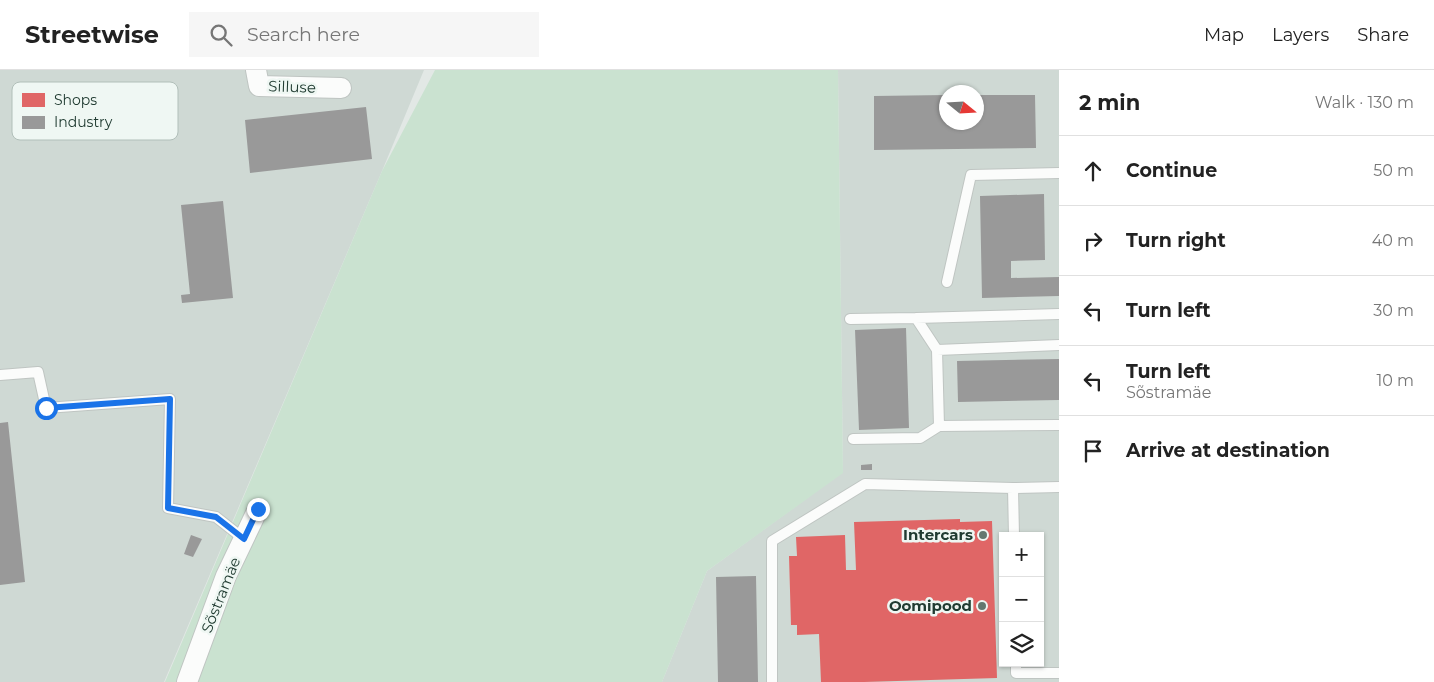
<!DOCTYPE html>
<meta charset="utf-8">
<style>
:root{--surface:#fff;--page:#f6f6f6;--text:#222;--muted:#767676;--line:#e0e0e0}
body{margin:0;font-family:Montserrat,sans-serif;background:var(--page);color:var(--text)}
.controls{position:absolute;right:15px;bottom:15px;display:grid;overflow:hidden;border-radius:0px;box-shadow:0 1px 4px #0004}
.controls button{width:45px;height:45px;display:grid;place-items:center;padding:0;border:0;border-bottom:1px solid var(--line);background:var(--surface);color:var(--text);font:25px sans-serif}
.compass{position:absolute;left:939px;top:15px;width:45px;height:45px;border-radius:50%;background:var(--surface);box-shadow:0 1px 4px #0004;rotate:108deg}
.stop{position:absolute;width:15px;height:15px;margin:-11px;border:4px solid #1a73e8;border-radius:50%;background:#fff}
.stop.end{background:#1a73e8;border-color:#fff;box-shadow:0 1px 5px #0008}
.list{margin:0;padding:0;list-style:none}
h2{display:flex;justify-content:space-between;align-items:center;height:65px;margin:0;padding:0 20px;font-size:21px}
h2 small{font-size:16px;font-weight:400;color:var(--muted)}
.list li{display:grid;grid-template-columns:32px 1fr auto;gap:15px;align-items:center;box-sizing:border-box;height:70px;padding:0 20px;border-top:1px solid var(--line)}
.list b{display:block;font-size:19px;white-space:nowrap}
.list p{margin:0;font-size:16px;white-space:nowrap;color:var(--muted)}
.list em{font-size:16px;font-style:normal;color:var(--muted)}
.icon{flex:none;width:28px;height:28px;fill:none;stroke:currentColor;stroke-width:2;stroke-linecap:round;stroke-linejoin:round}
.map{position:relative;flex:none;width:1059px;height:612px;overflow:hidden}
header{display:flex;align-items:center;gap:30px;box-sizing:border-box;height:70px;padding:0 25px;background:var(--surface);border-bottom:1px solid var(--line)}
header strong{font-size:24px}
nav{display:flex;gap:28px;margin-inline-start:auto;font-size:18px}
.search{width:350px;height:45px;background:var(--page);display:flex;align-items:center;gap:12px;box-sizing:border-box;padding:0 18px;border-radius:0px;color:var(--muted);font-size:19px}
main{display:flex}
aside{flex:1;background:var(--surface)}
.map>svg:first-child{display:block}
</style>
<header>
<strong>Streetwise</strong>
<div class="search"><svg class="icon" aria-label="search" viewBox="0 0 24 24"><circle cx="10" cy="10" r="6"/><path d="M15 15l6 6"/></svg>Search here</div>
<nav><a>Map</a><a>Layers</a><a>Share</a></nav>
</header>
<main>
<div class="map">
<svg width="1059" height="612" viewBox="0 0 1059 612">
<rect width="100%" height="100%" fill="#e2e8e5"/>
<!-- built -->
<path fill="#cfd9d4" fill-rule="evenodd" d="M0 0H424L382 101 164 612H0Z
M838 0H1059V612H662L707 501 843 402ZM946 22H976V52H946ZM1003 466H1040V593H1003Z"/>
<!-- green -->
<path fill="#cae2d0" d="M435 0H838L843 403 707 501 662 612H165L382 101Z"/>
<!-- shops -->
<path fill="#e06666" d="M960 449V452L992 451 997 608 864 612H821L819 564 797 565V555H791L789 486H797L796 467 845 465 846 500H856L854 452Z"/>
<!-- industry -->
<path fill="#999" d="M946 25V52H976V25H1035L1036 78 874 80V26Z
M366 37 372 89 250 103 245 50Z
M1044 124 1045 190 1011 191V208L1059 207V226L982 228 980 126Z
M223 131 233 228 182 233 181 225 190 224 181 135Z
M906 258 909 358 859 360 855 260Z
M1059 289V330L958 332 957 291Z
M8 352 25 512 0 515V353Z
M872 394V400H861V395Z
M191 465 202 469 193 487 184 484Z
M756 506 758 612H718L716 507Z"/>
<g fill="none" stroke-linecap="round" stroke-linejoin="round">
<!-- service casing -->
<g stroke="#bfc5c2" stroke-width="12">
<path id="service" d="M947 212 971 105 1059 103
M916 248 1059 244
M850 249 916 248 937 280
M1059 275 937 280 939 356 1059 355
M0 305 38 302 46 338 170 329 168 438 216 447 244 469
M853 369 920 368 939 356
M1014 466 1013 418 1059 417
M1016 593V603H1059
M772 612V471L865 414 1013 418"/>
</g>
<!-- minor casing -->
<g stroke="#bfc5c2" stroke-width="22">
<path id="minor" d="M256 0 259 16 341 18
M187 612 226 506 258 439"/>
</g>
<!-- service -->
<use href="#service" stroke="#fbfcfb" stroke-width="10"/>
<!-- minor -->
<use href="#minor" stroke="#fbfcfb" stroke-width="20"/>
</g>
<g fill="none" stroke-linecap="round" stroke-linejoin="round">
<!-- route -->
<path stroke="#1a73e8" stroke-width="6" d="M46 338 170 329 168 438 216 447 244 469 258 439"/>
</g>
<!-- markers -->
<g fill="#647870" stroke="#eff7f3" stroke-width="2">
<circle cx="983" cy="465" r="5"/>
<circle cx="982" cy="536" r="5"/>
</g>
<g text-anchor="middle" stroke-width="5" stroke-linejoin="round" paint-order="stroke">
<!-- street labels -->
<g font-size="15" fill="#203b31" stroke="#eff7f3">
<text transform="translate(292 17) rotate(2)" y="5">Silluse</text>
<text transform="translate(221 525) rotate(-68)" y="5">Sõstramäe</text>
</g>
<!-- poi labels -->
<g font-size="15" font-weight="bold" fill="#203b31" stroke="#eff7f3" text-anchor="end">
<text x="973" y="470">Intercars</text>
<text x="972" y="541">Oomipood</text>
</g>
</g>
<!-- legend -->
<rect x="12" y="12" width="166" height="58" rx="8" fill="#eff7f3" stroke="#b1bfb9" stroke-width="1"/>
<rect x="22" y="23" width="23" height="14" fill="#e06666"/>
<rect x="22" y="46" width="23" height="13" fill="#999"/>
<g font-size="14" fill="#203b31">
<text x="54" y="35">Shops</text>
<text x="54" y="57">Industry</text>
</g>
</svg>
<div class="controls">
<button>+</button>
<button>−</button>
<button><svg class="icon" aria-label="layers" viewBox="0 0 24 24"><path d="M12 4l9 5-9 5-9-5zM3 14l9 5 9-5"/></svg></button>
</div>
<svg class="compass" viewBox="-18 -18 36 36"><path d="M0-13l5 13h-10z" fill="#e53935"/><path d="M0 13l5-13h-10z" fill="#767676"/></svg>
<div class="stop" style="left:46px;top:338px"></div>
<div class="stop end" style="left:258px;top:439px"></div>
</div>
<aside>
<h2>2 min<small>Walk · 130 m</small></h2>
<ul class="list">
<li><svg class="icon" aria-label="ahead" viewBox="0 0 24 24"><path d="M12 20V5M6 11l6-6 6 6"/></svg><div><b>Continue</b></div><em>50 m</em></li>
<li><svg class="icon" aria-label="right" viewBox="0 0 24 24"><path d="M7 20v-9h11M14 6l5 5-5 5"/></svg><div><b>Turn right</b></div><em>40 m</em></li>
<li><svg class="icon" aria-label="left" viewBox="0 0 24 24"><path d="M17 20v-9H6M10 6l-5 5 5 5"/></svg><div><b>Turn left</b></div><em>30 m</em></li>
<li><svg class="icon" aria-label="left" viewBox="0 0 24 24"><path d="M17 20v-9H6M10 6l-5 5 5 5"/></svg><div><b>Turn left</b><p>Sõstramäe</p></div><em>10 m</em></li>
<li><svg class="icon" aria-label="arrive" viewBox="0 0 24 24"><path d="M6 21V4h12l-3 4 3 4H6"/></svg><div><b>Arrive at destination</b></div></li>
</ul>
</aside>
</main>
